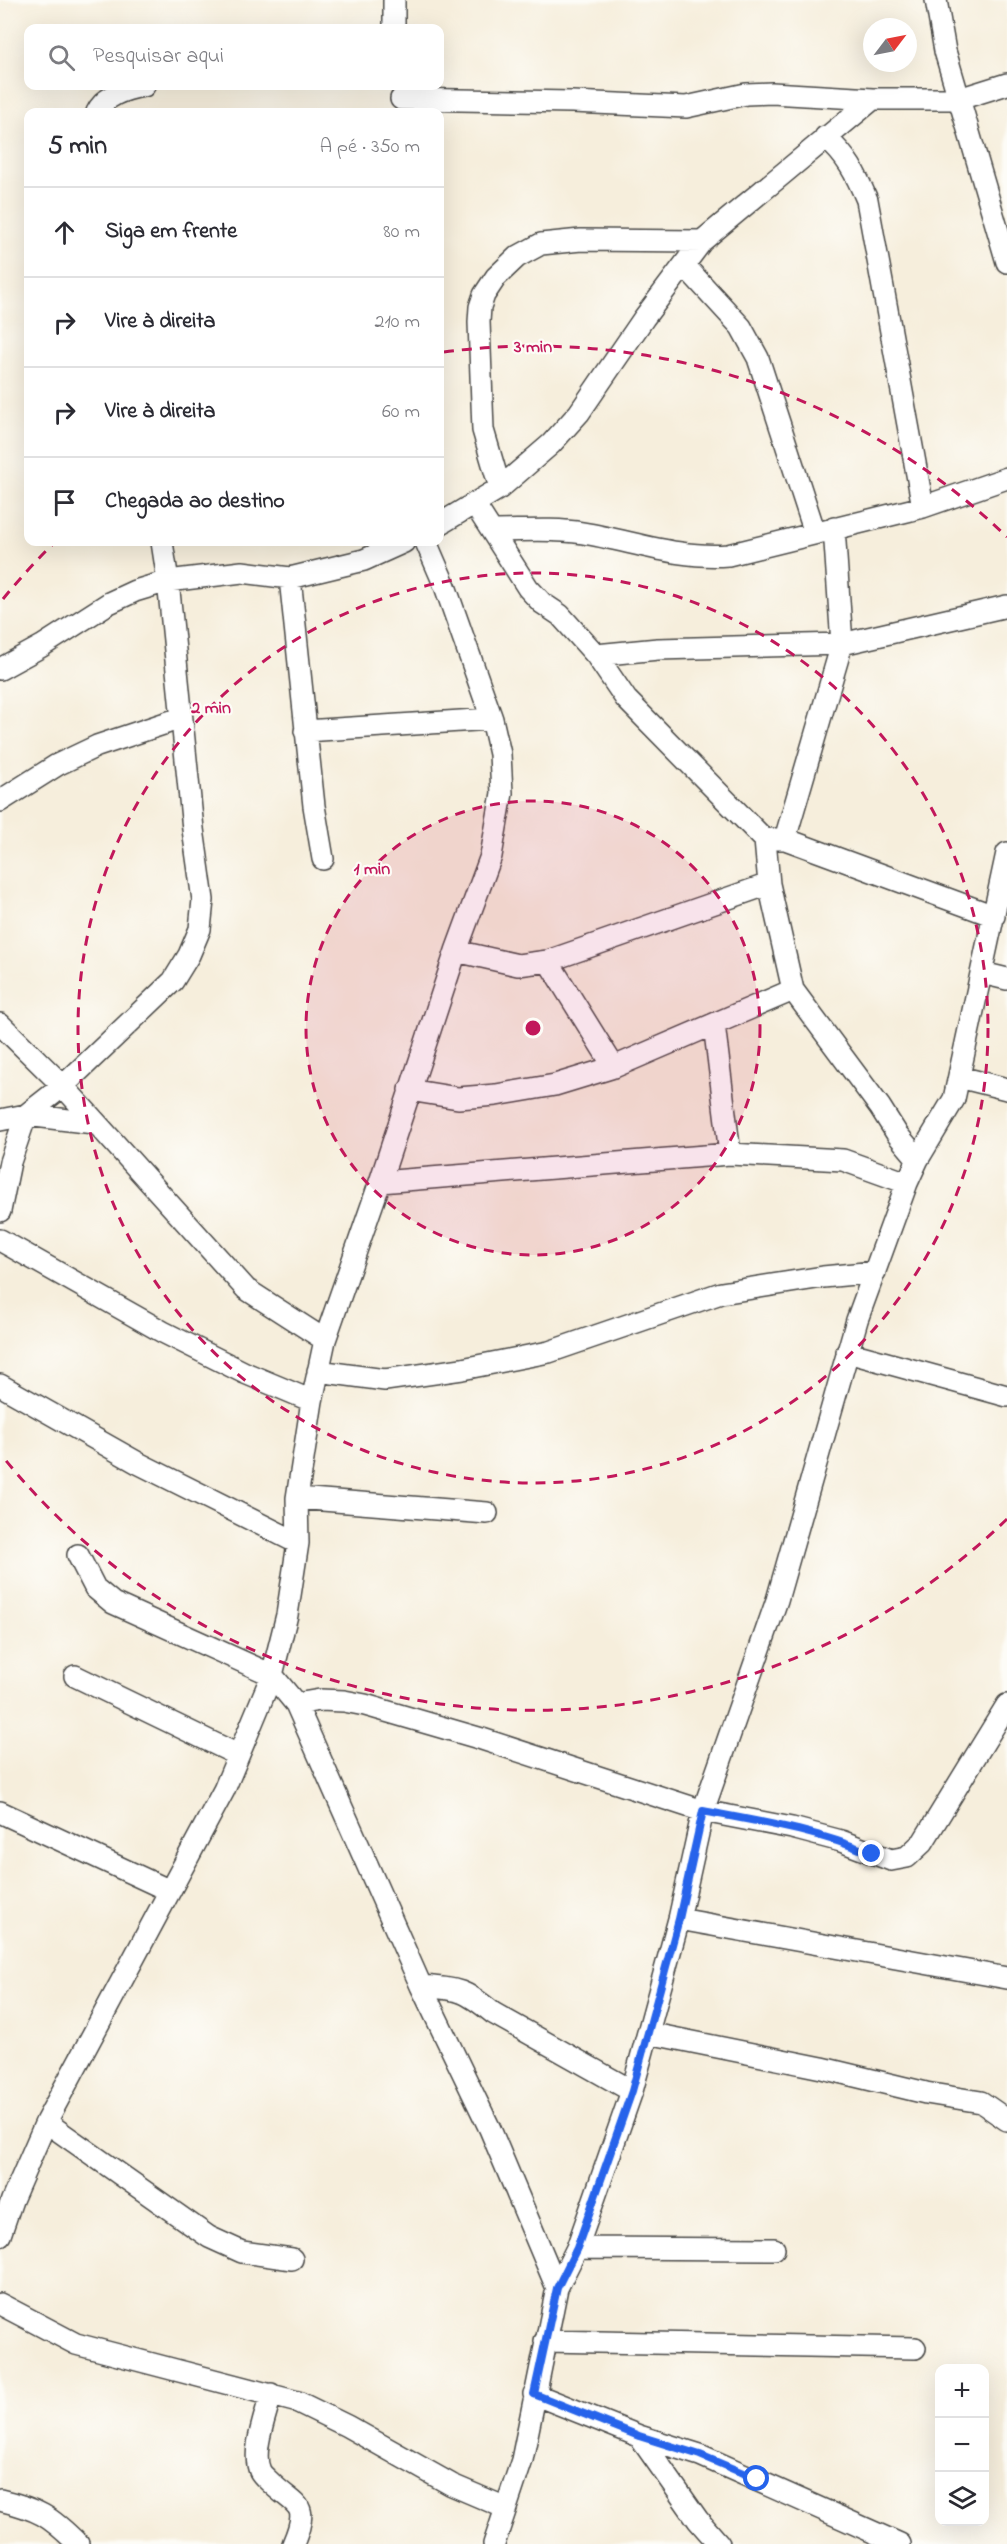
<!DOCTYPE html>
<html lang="pt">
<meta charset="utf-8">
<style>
:root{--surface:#fff;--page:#f7f7f7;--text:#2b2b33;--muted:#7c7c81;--line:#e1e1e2}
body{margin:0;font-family:"Indie Flower",sans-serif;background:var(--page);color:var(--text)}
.controls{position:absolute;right:18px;bottom:18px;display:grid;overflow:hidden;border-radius:12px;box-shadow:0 6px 24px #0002}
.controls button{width:54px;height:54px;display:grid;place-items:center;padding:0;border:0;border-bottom:2px solid var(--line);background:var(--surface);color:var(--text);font:30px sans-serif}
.compass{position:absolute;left:863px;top:18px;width:54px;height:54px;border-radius:50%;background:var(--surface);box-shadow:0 6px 24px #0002;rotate:58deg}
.stop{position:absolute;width:18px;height:18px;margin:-14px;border:4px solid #2563eb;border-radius:50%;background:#fff}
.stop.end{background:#2563eb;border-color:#fff;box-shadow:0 2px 6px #0008}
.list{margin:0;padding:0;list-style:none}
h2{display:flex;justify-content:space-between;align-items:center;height:78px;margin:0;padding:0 24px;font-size:26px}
h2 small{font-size:20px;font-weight:400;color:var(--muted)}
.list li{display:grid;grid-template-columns:39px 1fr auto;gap:18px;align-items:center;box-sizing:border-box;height:90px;padding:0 24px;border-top:2px solid var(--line)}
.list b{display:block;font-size:22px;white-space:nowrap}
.list em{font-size:20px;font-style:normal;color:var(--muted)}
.icon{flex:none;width:33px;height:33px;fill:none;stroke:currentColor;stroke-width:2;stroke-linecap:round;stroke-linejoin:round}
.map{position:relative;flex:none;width:1007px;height:2544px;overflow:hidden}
.search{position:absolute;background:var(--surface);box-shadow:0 6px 24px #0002;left:24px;top:24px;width:420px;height:66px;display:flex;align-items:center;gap:15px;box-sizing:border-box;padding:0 21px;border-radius:12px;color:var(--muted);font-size:22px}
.panel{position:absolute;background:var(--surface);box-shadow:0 6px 24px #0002;left:24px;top:108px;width:420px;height:438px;border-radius:12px}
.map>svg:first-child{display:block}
</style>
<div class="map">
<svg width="1007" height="2544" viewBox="0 0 1007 2544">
<rect width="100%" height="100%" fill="#fdfcf7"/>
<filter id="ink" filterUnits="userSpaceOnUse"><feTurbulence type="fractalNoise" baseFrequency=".0167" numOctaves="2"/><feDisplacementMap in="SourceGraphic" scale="12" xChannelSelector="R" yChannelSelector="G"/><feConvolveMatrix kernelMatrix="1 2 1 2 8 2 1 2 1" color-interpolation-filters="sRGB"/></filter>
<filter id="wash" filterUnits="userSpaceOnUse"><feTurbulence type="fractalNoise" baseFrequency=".008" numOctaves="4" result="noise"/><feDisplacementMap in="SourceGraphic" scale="24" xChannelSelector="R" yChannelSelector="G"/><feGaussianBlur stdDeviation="1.35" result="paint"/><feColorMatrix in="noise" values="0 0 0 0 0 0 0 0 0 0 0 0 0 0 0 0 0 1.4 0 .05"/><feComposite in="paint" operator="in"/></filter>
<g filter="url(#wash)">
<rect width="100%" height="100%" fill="#f6eedc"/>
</g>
<g filter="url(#ink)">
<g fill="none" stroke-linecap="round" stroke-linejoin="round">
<!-- minor casing -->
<g stroke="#494846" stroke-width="24">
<path id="minor" d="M394 0V28
M936 0 945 51 1007 262
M401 99 572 102 686 107 746 94 772 93 873 99H959L1007 84
M97 112C105 95 126 89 144 86
M825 137C847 156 856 174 867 200L923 507
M685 266 741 327 758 358 815 533
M500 488 483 430 479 322 480 307 484 295 496 277 517 257 541 244 581 240 702 241
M475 505 528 588 542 603 560 615 596 655 626 699 765 840 769 884 793 990 880 1107 897 1134 918 1159 907 1183 857 1320 777 1600 703 1811 679 1919 632 2091 577 2248 557 2288 522 2460 494 2544
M440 524 500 488 551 444 579 413 644 318 702 241 873 99
M492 531C522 531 554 528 583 533 632 541 678 559 728 555L923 507 1007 478
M290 578 314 806 323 859
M596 655 658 649 842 644 1007 606
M0 669 42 646 109 603 135 591 168 581 242 572 290 578 364 560 404 542
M305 731 492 719
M0 801 57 765 97 746 181 718
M772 839H785L994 916
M785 839 842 644 834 528
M456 951 518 965 548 961 769 884
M548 961 614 1067
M982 973 1007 979
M0 1024 63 1086 246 1289 325 1340
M714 1024 730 1154
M959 1077 1007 1089
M409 1090 458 1098 496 1095 555 1085 614 1067 793 990
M0 1120 26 1115 94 1123
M918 1159 954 1099 1007 853
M380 1182 730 1154 843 1160 907 1183
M0 1211 10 1162 26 1115 63 1086 173 981 189 955 200 929 203 900 193 829 168 581 162 542
M0 1240 163 1332 245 1373 312 1401
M847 1352 1007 1396
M318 1371 385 1380 462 1369 549 1352 721 1293 823 1277 875 1272
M0 1385 138 1463 298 1543
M297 1498 487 1513
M78 1555 95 1588 113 1603 272 1675 296 1704 421 1986 490 2129 557 2288
M75 1676 238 1755
M296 1704 320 1700 344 1701 365 1705 482 1739 703 1811 792 1828 841 1841 891 1860 907 1857 923 1842 1007 1705
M0 1812 170 1891
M679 1919 1007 1978
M421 1986C458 1989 464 1989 493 2013L632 2091
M648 2033 822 2068 926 2093 981 2102 1007 2120
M46 2122 209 2237 242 2252 292 2259
M0 2235 12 2200 46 2122 224 1790 272 1675 287 1615 298 1543 297 1498 312 1401 325 1340 380 1182 456 951 491 856 502 793 500 754 492 719 445 586 426 542
M577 2248 774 2249
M0 2304 76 2344 298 2402 347 2426 452 2485 506 2508
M545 2341 915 2348
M271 2394C266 2415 251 2452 260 2471 262 2475 266 2478 269 2481 296 2508 311 2501 293 2544
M534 2394 639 2436 698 2520 719 2544
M639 2436 700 2455 900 2544
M0 2500C38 2509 50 2516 78 2544"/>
</g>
<!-- minor -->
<use href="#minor" stroke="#fff" stroke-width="21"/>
</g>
</g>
<g fill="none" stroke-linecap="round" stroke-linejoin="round" filter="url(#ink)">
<!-- route -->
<path stroke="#2563eb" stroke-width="8" d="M757 2479 700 2455 639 2436 534 2394 557 2288 577 2248 632 2091 679 1919 703 1811C761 1822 818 1831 872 1854"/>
</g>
<!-- distance rings -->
<circle cx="533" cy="1028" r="227" fill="#c2185b" fill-opacity=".12"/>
<g fill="none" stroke="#c2185b" stroke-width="3" stroke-dasharray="10 8">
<circle cx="533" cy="1028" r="227"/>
<circle cx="533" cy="1028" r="455"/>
<path d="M1007 1519A682 682 0 0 1 3 1457M3 599A682 682 0 0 1 55 542M444 352A682 682 0 0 1 1007 537"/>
</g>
<circle cx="533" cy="1028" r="9" fill="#c2185b" stroke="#fdfcf7" stroke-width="3"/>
<g font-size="18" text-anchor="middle" font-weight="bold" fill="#c2185b" stroke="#fdfcf7" stroke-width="4.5" stroke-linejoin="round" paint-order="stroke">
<text x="533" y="352">3 min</text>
<text x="211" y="713">2 min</text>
<text x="372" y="874">1 min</text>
</g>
</svg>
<div class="controls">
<button>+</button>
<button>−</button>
<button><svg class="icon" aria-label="layers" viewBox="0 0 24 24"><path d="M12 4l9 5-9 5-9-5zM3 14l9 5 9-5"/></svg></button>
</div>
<svg class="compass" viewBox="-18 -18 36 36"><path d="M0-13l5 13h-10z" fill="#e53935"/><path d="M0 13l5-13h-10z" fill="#7c7c81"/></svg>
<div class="stop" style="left:757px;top:2479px"></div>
<div class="stop end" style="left:872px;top:1854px"></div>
<div class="search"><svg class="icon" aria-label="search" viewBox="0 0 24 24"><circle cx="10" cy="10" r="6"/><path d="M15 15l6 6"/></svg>Pesquisar aqui</div>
<section class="panel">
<h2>5 min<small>A pé · 350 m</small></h2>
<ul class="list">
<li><svg class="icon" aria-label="ahead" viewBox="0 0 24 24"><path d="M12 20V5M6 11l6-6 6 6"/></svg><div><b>Siga em frente</b></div><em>80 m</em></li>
<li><svg class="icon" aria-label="right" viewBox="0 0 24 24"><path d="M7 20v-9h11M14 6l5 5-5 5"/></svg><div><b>Vire à direita</b></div><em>210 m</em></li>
<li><svg class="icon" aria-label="right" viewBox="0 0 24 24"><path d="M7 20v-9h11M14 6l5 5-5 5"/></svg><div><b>Vire à direita</b></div><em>60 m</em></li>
<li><svg class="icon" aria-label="arrive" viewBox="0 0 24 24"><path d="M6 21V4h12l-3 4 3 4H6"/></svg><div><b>Chegada ao destino</b></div></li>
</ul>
</section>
</div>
